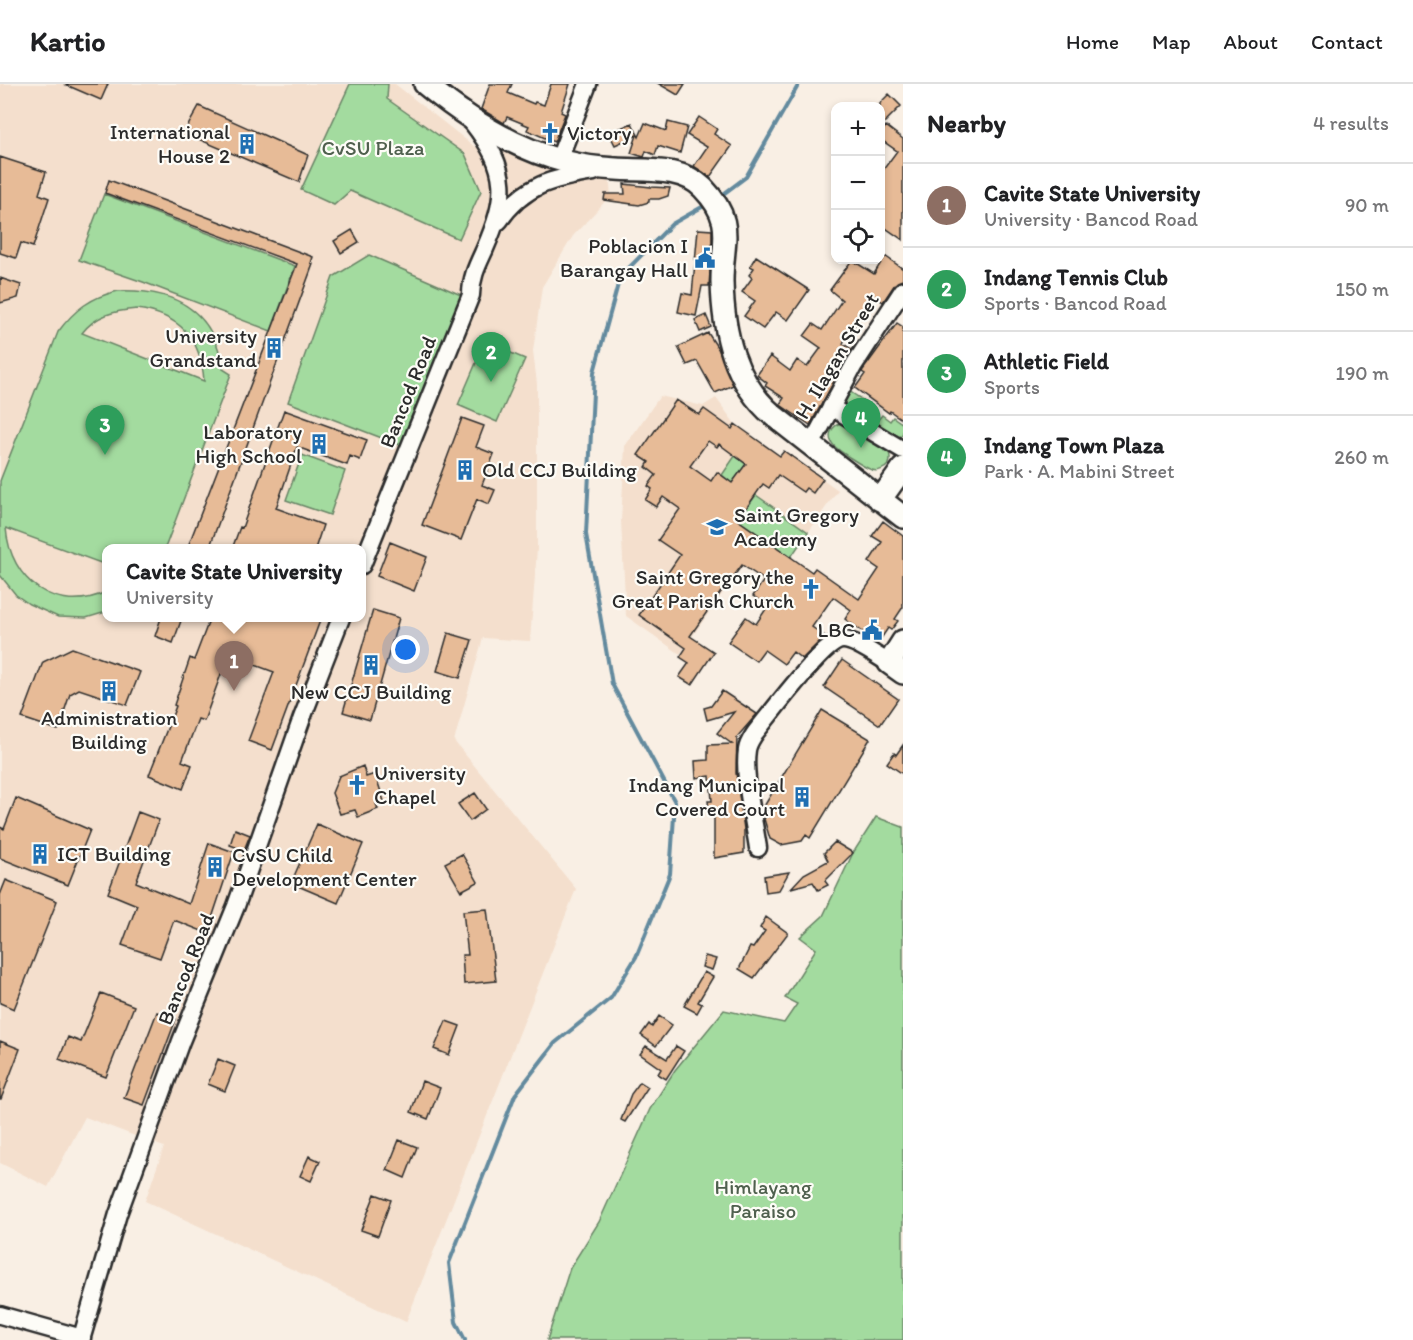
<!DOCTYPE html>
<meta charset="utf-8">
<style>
:root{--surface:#fff;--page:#f6f6f6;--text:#202124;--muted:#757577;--line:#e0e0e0;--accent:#1f6fb2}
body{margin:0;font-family:Itim,sans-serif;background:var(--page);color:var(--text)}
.controls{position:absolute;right:18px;top:18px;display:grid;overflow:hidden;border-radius:12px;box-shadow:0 3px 9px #0003}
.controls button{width:54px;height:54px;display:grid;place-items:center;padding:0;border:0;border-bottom:2px solid var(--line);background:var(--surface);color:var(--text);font:30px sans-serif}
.you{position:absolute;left:406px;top:566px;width:21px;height:21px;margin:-15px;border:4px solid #fff;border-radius:50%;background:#1a73e8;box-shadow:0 0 0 9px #1a73e833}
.badge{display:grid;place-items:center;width:39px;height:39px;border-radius:50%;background:var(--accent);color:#fff;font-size:20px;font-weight:700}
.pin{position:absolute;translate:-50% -50px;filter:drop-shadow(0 2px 3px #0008)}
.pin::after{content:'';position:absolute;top:32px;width:21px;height:18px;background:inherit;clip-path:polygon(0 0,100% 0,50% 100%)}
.popup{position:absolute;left:102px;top:460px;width:264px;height:78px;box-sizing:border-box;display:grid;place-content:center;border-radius:12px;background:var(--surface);filter:drop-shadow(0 2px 4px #0005);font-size:20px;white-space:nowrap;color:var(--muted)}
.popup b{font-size:22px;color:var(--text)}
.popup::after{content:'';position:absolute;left:50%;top:100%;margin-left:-12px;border:12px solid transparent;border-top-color:var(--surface)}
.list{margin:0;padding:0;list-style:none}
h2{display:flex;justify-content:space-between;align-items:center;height:78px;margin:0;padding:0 24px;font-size:26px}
h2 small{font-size:20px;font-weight:400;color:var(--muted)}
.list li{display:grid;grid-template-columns:39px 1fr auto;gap:18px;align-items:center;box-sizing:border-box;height:84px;padding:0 24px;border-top:2px solid var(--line)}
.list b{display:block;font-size:22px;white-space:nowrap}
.list p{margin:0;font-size:20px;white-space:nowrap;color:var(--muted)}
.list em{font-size:20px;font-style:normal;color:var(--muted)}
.icon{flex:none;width:33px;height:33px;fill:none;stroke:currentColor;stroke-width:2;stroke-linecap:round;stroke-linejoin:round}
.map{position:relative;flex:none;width:903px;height:1256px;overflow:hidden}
header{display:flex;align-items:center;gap:36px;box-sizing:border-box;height:84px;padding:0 30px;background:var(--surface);border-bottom:2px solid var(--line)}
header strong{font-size:28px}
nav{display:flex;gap:33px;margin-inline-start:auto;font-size:21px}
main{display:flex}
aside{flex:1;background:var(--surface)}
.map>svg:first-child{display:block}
</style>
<header>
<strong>Kartio</strong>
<nav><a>Home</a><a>Map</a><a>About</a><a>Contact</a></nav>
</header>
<main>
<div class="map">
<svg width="903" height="1256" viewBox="0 0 903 1256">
<rect width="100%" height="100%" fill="#f9efe4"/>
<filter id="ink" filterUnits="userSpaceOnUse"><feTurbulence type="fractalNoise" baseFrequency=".0167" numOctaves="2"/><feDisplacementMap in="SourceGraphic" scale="12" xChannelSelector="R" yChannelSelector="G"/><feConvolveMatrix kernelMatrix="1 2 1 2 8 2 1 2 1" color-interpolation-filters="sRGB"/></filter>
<g filter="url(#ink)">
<!-- built -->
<path fill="#f4dfcd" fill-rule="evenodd" d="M0 0H395L475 63 504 62 609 94 611 111 573 152 542 203 533 267 537 300V465L530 557 483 554 454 657 576 805 406 1238 145 1117 164 1063 85 1033 48 1103 0 1079ZM106 464H362V534H106Z
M660 312 703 322 716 314 735 340 780 372 784 367 838 406 771 501 742 481 680 570 626 532 621 437 625 362Z"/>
<!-- green -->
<path fill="#a3db9f" stroke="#678365" stroke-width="1.5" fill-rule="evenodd" d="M350 0H388L387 15 465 70 481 107 459 155 350 107 334 121 301 106Z
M104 110 295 182 271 247 143 198 79 176Z
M369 171 461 211 400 361 288 318 333 193Z
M118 207C175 205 214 226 223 285L231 290 165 464H106V481L6 444C10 497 56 531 106 508V528L86 534 58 533 29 520 16 511 0 491V397L58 248C74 226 91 213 118 207ZM137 225C179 231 201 253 204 297L82 249C96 231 114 227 137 225Z
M485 258 525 275 497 338 458 321Z
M849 307 873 323 874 327 869 334 849 320 845 322 841 318Z
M882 331 890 337 893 333 903 340V349L899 354 876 338Z
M844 338 888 366C890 370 891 375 889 380 885 385 878 388 872 386 865 384 835 365 832 359 826 348 835 340 844 338Z
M302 371 345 387 330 431 286 416Z
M735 372 746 380 732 399 722 391Z
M756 411 808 448 791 473 738 436Z
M876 733 903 743V1256H547L570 1184 599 1138 650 1025 675 986 724 926 784 939 797 920 785 914 816 865 800 853 823 832 853 769Z"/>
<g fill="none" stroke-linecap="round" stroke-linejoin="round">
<!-- stream -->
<path stroke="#638a9e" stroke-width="4" d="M722 111 746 93 799 0
M465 1256 456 1238 449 1179 515 1011 555 959 611 914 636 873 670 790 675 718 612 600 586 450 594 288 620 193 672 140 702 123"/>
</g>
<!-- building -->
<path fill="#e7bb97" stroke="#2b2b2b" stroke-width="1.5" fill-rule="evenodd" d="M64 0H108L101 16Z
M490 0H512L508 9 534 20 535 18 544 21 551 0H570L561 28 565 30 554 58 527 46 529 42 507 33 504 39 481 25Z
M659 0H685L678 11Z
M889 10 901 22 880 43V19Z
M199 22 308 71 299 98 184 49Z
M699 33 717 45 714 50 732 62 710 93 694 82 707 63 687 51Z
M668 38 687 43 680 69 658 62 655 71 646 67 644 73 631 69 637 51 615 61 609 49 632 39 639 53 645 39 666 47Z
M886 42 903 55V156L880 140V90L897 67 880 55V50Z
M0 73 46 88 39 110 49 114 33 163 21 159 16 174 0 169Z
M109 96 313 173 311 179 313 180 209 465H187L297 180 105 109Z
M624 100 651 103 670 104 668 112 659 115H649V118L639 121 604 116 605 110H625Z
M698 145 712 146V158L709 202H702L696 232 678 228 682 209 692 211Z
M352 146 359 158 341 169 334 157Z
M756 172 809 206 788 236 776 228 763 245 744 232 755 217 742 208 752 194 749 191 754 184 750 182Z
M885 172 903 185V196L895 200 883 218 874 212 844 257 843 260 852 265 810 341 782 322 780 320 784 314 765 302 767 299 757 291 770 272 790 287 797 276 807 283 821 264 804 252 813 240 822 246 842 216 830 206 852 176 874 190Z
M0 194 21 201 18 214 0 219Z
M706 231 711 243 700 248 695 236Z
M897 239 903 243V336L890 327 889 329 855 304 865 290 862 288 863 286Z
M708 249 719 266 733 301 715 309 697 277 687 281 678 263Z
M676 316 699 331 704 325 732 345 735 340 780 372 784 367 823 395 813 409 806 404 803 408 778 391 769 404 763 400 738 436 812 488 815 484 859 515 879 485 869 478 882 458 872 452 883 437 903 452V523L895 535 898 537 891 546 888 544 878 559 845 535 851 526 833 513 812 543 825 552 802 575 793 568 784 580 764 566 756 577 728 558 746 533 756 540 768 522 753 512 764 496 742 481 731 496 730 495 690 552 714 568 692 601 679 593 689 579 680 573 686 564 639 531 680 471 658 456 680 425 663 413 656 423 645 416 652 405 648 402 656 391 646 383 649 378 638 371ZM708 357 717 363 719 360 746 380 732 399 717 388 711 397 690 382Z
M284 326 367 356 360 376 350 372 347 381 297 363 276 424 323 441 315 465H232L240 443 242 444Z
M462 334 484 342 476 363 494 370 482 401 495 406 489 420 477 415 461 456 422 441Z
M390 458 427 473 414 507 377 492Z
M373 526 399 534 370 636 343 628Z
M161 534H182L173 559 155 552Z
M210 534H321L272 666 248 657 274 588 228 571 204 637 198 635 182 677 192 681 183 705 149 691 176 622 174 621 190 574 194 576Z
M448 549 472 556 460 594 437 587Z
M72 564 140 588 127 621 79 605 70 610 58 646 22 634 43 578Z
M842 576 898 615 880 641 824 603Z
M722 607 757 630 737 653 736 689 744 745V769L714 774V732H710L708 717H712L710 692 696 694 695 677 708 676V661L732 660 717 649 734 628 707 636 704 624 711 622Z
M822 626 870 655 810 754 806 751 802 757 781 761 770 755 764 735 769 728 763 724Z
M903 661V690L887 679 894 669 896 671Z
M363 682 366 693 375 690 384 717 376 720 378 725 358 733 355 726 340 730 332 709 339 692Z
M475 709 486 725 470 737 458 720Z
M16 714 90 746 68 801 0 774V743L4 745Z
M138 728 159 736 136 798 189 820 209 759 234 768 207 849 174 836 160 874 122 861 137 821 108 809Z
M317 740 363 760 338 819 291 799Z
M235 745 250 751 244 766 230 761Z
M835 758 853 769 825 797 828 801 818 806 813 798 791 804 804 790 828 777 824 769Z
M462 770 478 798 461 807 445 779Z
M789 788 779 806 766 808 764 792Z
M6 796 57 817 14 925 0 919V811Z
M487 825 496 897 464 900 462 871H468L463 827Z
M766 833 788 849 754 894 739 885 750 863 753 864 765 847 760 844Z
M705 872 716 875 712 886 702 883Z
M704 888 713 893 698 918 702 920 697 929 684 922Z
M101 909 134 922 106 993 59 975 68 953 81 958Z
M157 928 176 935 144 1021 124 1014Z
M659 932 672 941 656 962 641 951 649 940 652 943Z
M446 937 460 942 449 971 434 965Z
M0 957 20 965 1 1015H0Z
M646 962 667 975 676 962 684 967 666 995 658 990 661 985 640 970Z
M218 975 235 982 225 1007 208 1000Z
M422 997 440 1004 428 1035 411 1028Z
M640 998 648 1003 625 1038 621 1036 631 1010Z
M399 1056 417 1063 405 1094 387 1086Z
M309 1072 320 1077 311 1097 300 1092Z
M375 1110 391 1116 378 1152 361 1146Z"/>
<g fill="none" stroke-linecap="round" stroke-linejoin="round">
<!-- minor casing -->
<g stroke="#2b2b2b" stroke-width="21">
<path id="minor" d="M559 75 588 0
M499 137C524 101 553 94 594 88
M831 323 903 366
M811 361 854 281 903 206
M362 481 471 211C471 194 477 182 484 167 508 112 510 87 472 38
M758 764C754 736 743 692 747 666 748 659 752 654 755 649 769 632 825 556 843 556 856 556 878 573 889 579
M0 1231 82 1254
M81 1256 118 1130 181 957 236 822 302 634 341 534"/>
</g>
<!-- major casing -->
<g stroke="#2b2b2b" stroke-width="26">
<path id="major" d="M425 0C466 34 515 65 567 78 583 82 600 84 616 85 644 87 682 82 703 104 736 138 722 157 722 197 723 249 734 298 774 332L903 433
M880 416 903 384
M903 557 889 579 903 589"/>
</g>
<!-- minor -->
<use href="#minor" stroke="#fdfcf7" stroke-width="16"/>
<!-- major -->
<use href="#major" stroke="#fdfcf7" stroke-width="21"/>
</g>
</g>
<!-- icons -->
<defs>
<g id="church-bare" transform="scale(1.62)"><path d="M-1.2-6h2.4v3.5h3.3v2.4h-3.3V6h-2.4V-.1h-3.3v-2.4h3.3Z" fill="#1f6fb2" stroke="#fdfcf7" stroke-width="2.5" paint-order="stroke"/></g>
<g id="building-bare" transform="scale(1.62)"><path d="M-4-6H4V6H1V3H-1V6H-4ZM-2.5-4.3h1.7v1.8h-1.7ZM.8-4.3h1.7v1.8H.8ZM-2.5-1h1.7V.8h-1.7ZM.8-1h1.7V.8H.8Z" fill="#1f6fb2" stroke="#fdfcf7" stroke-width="2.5" paint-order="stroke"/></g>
<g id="civic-bare" transform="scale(1.62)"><path d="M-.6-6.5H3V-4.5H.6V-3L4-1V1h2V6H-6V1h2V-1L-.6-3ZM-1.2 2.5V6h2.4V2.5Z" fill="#1f6fb2" stroke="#fdfcf7" stroke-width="2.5" paint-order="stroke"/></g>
<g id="school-bare" transform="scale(1.62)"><path d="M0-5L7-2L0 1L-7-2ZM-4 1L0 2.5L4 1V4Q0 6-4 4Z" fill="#1f6fb2" stroke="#fdfcf7" stroke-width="2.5" paint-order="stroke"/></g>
</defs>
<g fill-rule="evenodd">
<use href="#church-bare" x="550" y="49"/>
<use href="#building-bare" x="247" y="60"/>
<use href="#civic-bare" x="705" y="174"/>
<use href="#building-bare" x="274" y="264"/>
<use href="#building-bare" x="319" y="360"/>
<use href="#building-bare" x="465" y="386"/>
<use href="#school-bare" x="717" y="443"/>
<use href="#church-bare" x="811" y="505"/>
<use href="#civic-bare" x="872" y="546"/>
<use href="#building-bare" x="371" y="581"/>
<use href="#building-bare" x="109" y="607"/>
<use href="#church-bare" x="357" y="701"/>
<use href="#building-bare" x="802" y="713"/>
<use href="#building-bare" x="40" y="770"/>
<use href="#building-bare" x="215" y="783"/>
</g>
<g text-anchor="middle" stroke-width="4.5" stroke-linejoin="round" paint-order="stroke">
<!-- poi labels -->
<g font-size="21" fill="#2b2b2b" stroke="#fdfcf7" text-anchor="end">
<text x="230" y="55">International<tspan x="230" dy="24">House 2</tspan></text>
<text x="567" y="56" text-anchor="start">Victory</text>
<text x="688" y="169">Poblacion I<tspan x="688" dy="24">Barangay Hall</tspan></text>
<text x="257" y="259">University<tspan x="257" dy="24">Grandstand</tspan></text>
<text x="302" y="355">Laboratory<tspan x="302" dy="24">High School</tspan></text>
<text x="482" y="393" text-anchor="start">Old CCJ Building</text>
<text x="734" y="438" text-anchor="start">Saint Gregory<tspan x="734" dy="24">Academy</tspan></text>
<text x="794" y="500">Saint Gregory the<tspan x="794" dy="24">Great Parish Church</tspan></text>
<text x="855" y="553">LBC</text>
<text x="371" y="615" text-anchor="middle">New CCJ Building</text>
<text x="109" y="641" text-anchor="middle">Administration<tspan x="109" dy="24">Building</tspan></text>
<text x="374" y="696" text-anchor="start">University<tspan x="374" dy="24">Chapel</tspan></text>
<text x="785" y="708">Indang Municipal<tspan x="785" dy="24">Covered Court</tspan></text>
<text x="57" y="777" text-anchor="start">ICT Building</text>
<text x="232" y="778" text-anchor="start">CvSU Child<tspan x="232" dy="24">Development Center</tspan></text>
</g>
<!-- park labels -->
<g font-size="21" fill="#4f604e" stroke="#fdfcf7">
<text x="373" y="71">CvSU Plaza</text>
<text x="763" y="1110">Himlayang<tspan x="763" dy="24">Paraiso</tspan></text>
</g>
<!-- street labels -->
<g font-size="21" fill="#2b2b2b" stroke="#fdfcf7">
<text transform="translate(837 272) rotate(-59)" y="7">H. Ilagan Street</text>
<text transform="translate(408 308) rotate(-68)" y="7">Bancod Road</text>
<text transform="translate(186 885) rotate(-68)" y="7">Bancod Road</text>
</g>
</g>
</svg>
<div class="controls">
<button>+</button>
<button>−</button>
<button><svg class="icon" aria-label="locate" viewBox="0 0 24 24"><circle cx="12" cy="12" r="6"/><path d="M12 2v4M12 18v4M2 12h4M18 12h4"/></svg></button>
</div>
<div class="you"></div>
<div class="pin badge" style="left:234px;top:607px;background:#8d6e63">1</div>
<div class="popup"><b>Cavite State University</b>University</div>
<div class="pin badge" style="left:491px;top:298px;background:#2e9e5b">2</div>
<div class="pin badge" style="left:105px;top:371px;background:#2e9e5b">3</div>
<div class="pin badge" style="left:861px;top:364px;background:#2e9e5b">4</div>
</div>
<aside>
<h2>Nearby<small>4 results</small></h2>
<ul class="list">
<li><span class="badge" style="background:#8d6e63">1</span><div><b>Cavite State University</b><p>University · Bancod Road</p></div><em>90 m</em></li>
<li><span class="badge" style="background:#2e9e5b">2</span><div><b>Indang Tennis Club</b><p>Sports · Bancod Road</p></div><em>150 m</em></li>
<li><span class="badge" style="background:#2e9e5b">3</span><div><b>Athletic Field</b><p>Sports</p></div><em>190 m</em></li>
<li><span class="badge" style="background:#2e9e5b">4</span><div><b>Indang Town Plaza</b><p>Park · A. Mabini Street</p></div><em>260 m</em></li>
</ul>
</aside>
</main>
